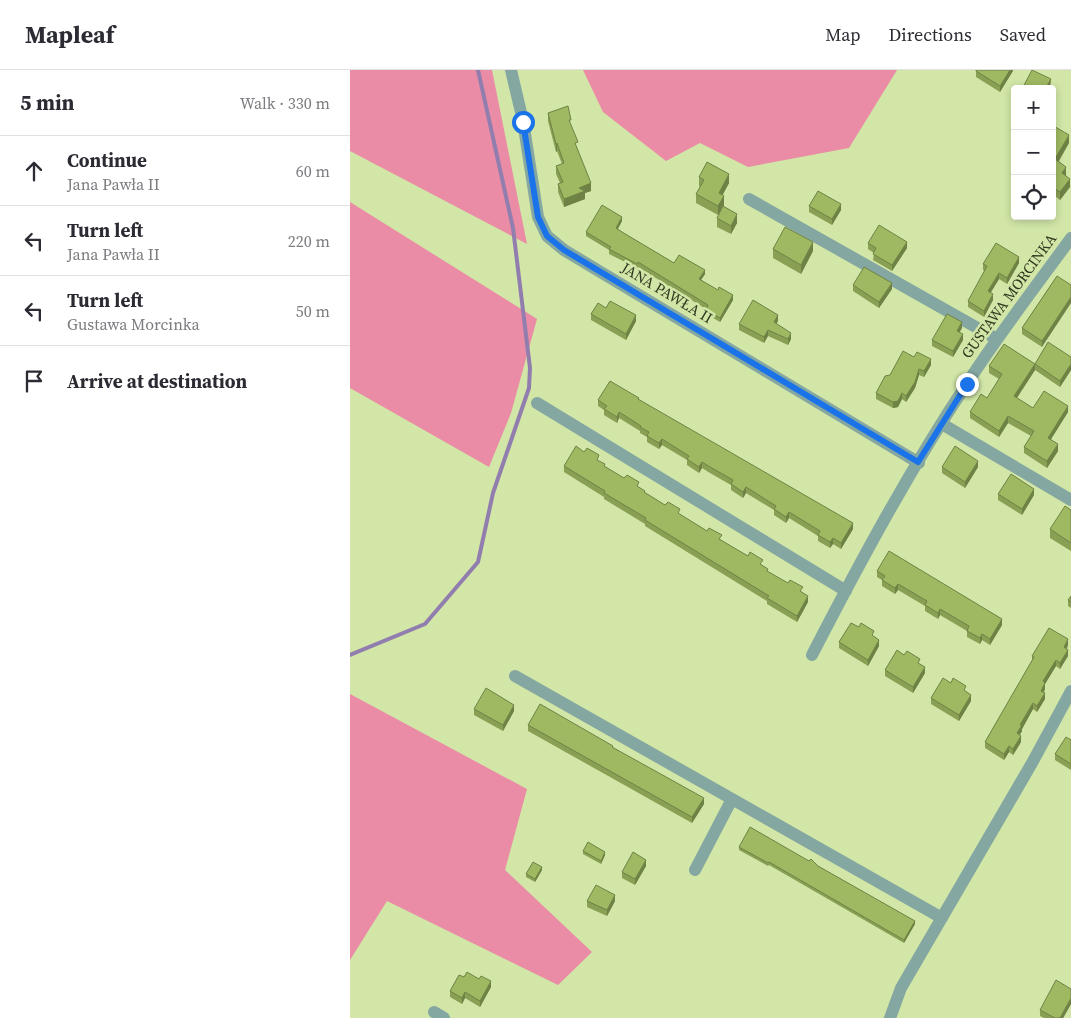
<!DOCTYPE html>
<meta charset="utf-8">
<style>
:root{--surface:#fff;--page:#f2f2f3;--text:#2b2b33;--muted:#7c7c81;--line:#e1e1e2}
body{margin:0;font-family:"Source Serif 4",serif;background:var(--page);color:var(--text)}
.controls{position:absolute;right:15px;top:15px;display:grid;overflow:hidden;border-radius:5px;box-shadow:0 2px 8px #0003}
.controls button{width:45px;height:45px;display:grid;place-items:center;padding:0;border:0;border-bottom:1px solid var(--line);background:var(--surface);color:var(--text);font:25px sans-serif}
.stop{position:absolute;width:15px;height:15px;margin:-11px;border:4px solid #1a73e8;border-radius:50%;background:#fff}
.stop.end{background:#1a73e8;border-color:#fff;box-shadow:0 1px 5px #0008}
.list{margin:0;padding:0;list-style:none}
h2{display:flex;justify-content:space-between;align-items:center;height:65px;margin:0;padding:0 20px;font-size:21px}
h2 small{font-size:16px;font-weight:400;color:var(--muted)}
.list li{display:grid;grid-template-columns:32px 1fr auto;gap:15px;align-items:center;box-sizing:border-box;height:70px;padding:0 20px;border-top:1px solid var(--line)}
.list b{display:block;font-size:19px;white-space:nowrap}
.list p{margin:0;font-size:16px;white-space:nowrap;color:var(--muted)}
.list em{font-size:16px;font-style:normal;color:var(--muted)}
.icon{flex:none;width:28px;height:28px;fill:none;stroke:currentColor;stroke-width:2;stroke-linecap:round;stroke-linejoin:round}
.map{position:relative;flex:none;width:721px;height:948px;overflow:hidden}
header{display:flex;align-items:center;gap:30px;box-sizing:border-box;height:70px;padding:0 25px;background:var(--surface);border-bottom:1px solid var(--line)}
header strong{font-size:24px}
nav{display:flex;gap:28px;margin-inline-start:auto;font-size:18px}
main{display:flex}
aside{flex:1;background:var(--surface)}
.map>svg:first-child{display:block}
</style>
<header>
<strong>Mapleaf</strong>
<nav><a>Map</a><a>Directions</a><a>Saved</a></nav>
</header>
<main>
<aside>
<h2>5 min<small>Walk · 330 m</small></h2>
<ul class="list">
<li><svg class="icon" aria-label="ahead" viewBox="0 0 24 24"><path d="M12 20V5M6 11l6-6 6 6"/></svg><div><b>Continue</b><p>Jana Pawła II</p></div><em>60 m</em></li>
<li><svg class="icon" aria-label="left" viewBox="0 0 24 24"><path d="M17 20v-9H6M10 6l-5 5 5 5"/></svg><div><b>Turn left</b><p>Jana Pawła II</p></div><em>220 m</em></li>
<li><svg class="icon" aria-label="left" viewBox="0 0 24 24"><path d="M17 20v-9H6M10 6l-5 5 5 5"/></svg><div><b>Turn left</b><p>Gustawa Morcinka</p></div><em>50 m</em></li>
<li><svg class="icon" aria-label="arrive" viewBox="0 0 24 24"><path d="M6 21V4h12l-3 4 3 4H6"/></svg><div><b>Arrive at destination</b></div></li>
</ul>
</aside>
<div class="map">
<svg width="721" height="948" viewBox="0 0 721 948">
<rect width="100%" height="100%" fill="#d1e6a7"/>
<!-- forest -->
<path fill="#ea8ca5" d="M0 0H142L177 174 0 81Z
M233 0H547L499 78 398 97 350 73 316 91 253 42Z
M0 132 187 249 161 343 139 397 0 318Z
M0 624 177 719 155 800 242 882 208 915 37 831 0 890Z"/>
<g fill="none" stroke-linecap="round" stroke-linejoin="round">
<!-- stream -->
<path stroke="#927eae" stroke-width="4" d="M0 585 75 554 128 492 143 423 179 318 180 298 163 158 128 0"/>
<!-- minor -->
<path stroke="#85a7a1" stroke-width="12" d="M161 0 173 51 188 147 197 166 214 180 569 393
M399 129 647 269
M187 333 496 521
M592 354 721 430
M462 585C510 492 560 399 618 312 650 263 686 216 721 168
M165 606 592 848
M345 800 382 729
M84 942 94 948
M540 948 551 918 682 693 721 621"/>
</g>
<!-- wall -->
<path fill="#899f54" d="M663 0 650 22 626 7V1Z
M198 43 221 55 227 80 241 121 235 123V129L214 137 208 122V114L210 113 206 104V96L212 94 207 81 206 82 198 51Z
M702 55 719 73 709 91 716 105 720 117 710 130 705 126Z
M349 107 379 113 372 125 374 135 368 145 346 133V124L350 117 349 116Z
M459 136 491 140 482 155 459 142Z
M367 148 387 153 381 164 367 157Z
M272 151 268 159 272 162 324 193 355 204 351 210 383 230 370 252 356 244V239L288 197 287 198 259 184V180L236 166V162Z
M518 173 557 178 542 201 523 190 524 183 518 179Z
M423 179 463 181 451 204 423 188Z
M669 193 657 214 649 209 641 222 643 230 634 247 618 237V231L635 201 633 200V194Z
M707 206 692 277 672 264V258Z
M503 215 542 219 529 238 503 221Z
M256 238 286 251 276 270 241 250V244Z
M428 251 426 253 441 269 438 275 418 266 414 273 389 260V254Z
M612 258 609 262 613 270 603 287 582 276V270Z
M564 287 581 295 574 307 569 305 565 318 556 332 552 329 548 337 543 338 526 329V323L540 305Z
M721 287V300L710 317 685 300 667 328 683 338 718 342 701 369 708 381 697 398 674 383V377L681 366 658 353 649 367 620 348V342L637 328 649 309 639 303V296L685 294Z
M248 330H289L503 459 491 479 483 474 480 478 468 471V466L439 448 436 453 424 445V440L396 423 393 428 381 420V415L360 403 352 398 349 403 337 395V390L312 375 309 379 297 372V367L290 363V361L269 348 267 353 254 345V340L248 336Z
M249 391 255 397 289 418 295 423 413 496 418 502 453 523 458 532 447 552 417 534V531L295 456V454L254 429V427L214 402V396Z
M592 397H628L615 418 592 403Z
M648 424 684 425 672 445 648 430Z
M721 440V481L700 468V459Z
M527 501 652 555 640 575 632 570 630 574 617 567V561L590 545 588 549 575 541V536L548 520 545 524 532 516V510L527 507Z
M721 526V538L718 536V530Z
M524 567 529 576 518 596 489 578V572Z
M718 575 717 579 718 586 710 599 706 596 695 614V619L694 622 695 629 687 642 683 639 672 659V661L670 665 671 672 663 685 659 682 654 690 635 678V672L682 591V586Z
M570 594 575 603 563 623 535 606V600Z
M616 622 621 631 609 651 581 634V628Z
M124 639 164 641 153 661 124 645Z
M178 655 263 678 354 734 342 753 178 661Z
M721 670V700L705 690V684Z
M389 777 468 796 565 854 554 873 419 795 418 796 389 780Z
M233 781 255 785 251 794 233 784Z
M296 796 285 815 272 808V802Z
M192 800 185 812 176 807V804Z
M237 831H265L257 846 237 837Z
M114 907 141 917 130 937 115 928 112 934 100 927V921Z
M721 934 713 948H694L690 946V940Z"/>
<!-- shaded-wall -->
<path fill="#6f8245" d="M660 0H663V1L650 22V16Z
M701 9 700 19 697 16Z
M719 65V73L705 97V89Z
M207 73V81L206 82V74Z
M716 97V105L712 111V103Z
M379 104V113L369 132V123Z
M720 109V117L710 130V122Z
M241 113V121L235 123V129L214 137V129L229 118Z
M705 119V126L702 131V123Z
M374 126V135L368 145V136Z
M491 134V140L482 155V149Z
M387 144V153L381 164V156Z
M272 147V151L266 162V158Z
M463 172V181L451 204V195Z
M557 172V178L542 201V195Z
M669 187V193L657 214V208Z
M355 200V204L349 213V209Z
M649 203V209L638 227V221Z
M542 213V219L529 238V232Z
M643 224V230L634 247V241Z
M383 225V230L370 252V248Z
M721 227V233L692 277V271Z
M286 245V251L276 270V264Z
M428 245V251L424 258V252Z
M612 252V258L607 267V261Z
M418 260V266L414 273V267Z
M441 263V269L438 275V269Z
M613 264V270L603 287V281Z
M581 289V295L574 307V301Z
M685 294V300L664 332V326Z
M721 294V300L710 317V311Z
M569 299V305L565 318 556 332V326Z
M552 323V329L548 337 543 338V332Z
M718 336V342L698 374V368Z
M269 342V348L267 353V347Z
M658 346V353L649 367V361Z
M312 369V375L309 379V373Z
M708 374V381L697 398V391Z
M628 391V397L615 418V412Z
M352 392V398L349 403V397Z
M396 417V423L393 428V422Z
M684 419V425L672 445V439Z
M439 442V448L436 453V447Z
M503 453V459L491 479V473Z
M483 468V474L480 478V472Z
M548 514V520L545 524V518Z
M458 526V532L447 552V546Z
M590 539V545L588 549V543Z
M652 549V555L640 575V569Z
M632 564V570L630 574V568Z
M718 569V575L714 583V577Z
M529 570V576L518 596V590Z
M718 580V586L710 599V593Z
M706 590V596L695 614V619L691 627V621L693 611Z
M575 597V603L563 623V617Z
M695 623V629L687 642V636Z
M621 625V631L609 651V645Z
M683 633V639L672 659V661L667 669V663L670 655Z
M164 635V641L153 661V655Z
M671 666V672L663 685V679Z
M659 676V682L654 690V684Z
M354 728V734L342 753V747Z
M255 782V785L251 794V791Z
M296 790V796L285 815V809Z
M192 797V800L185 812V809Z
M265 825V831L257 846V840Z
M565 851V854L554 873V870Z
M141 911V917L130 937V931Z
M115 922V928L112 934V928Z
M721 928V934L713 948H710Z"/>
<!-- building -->
<path fill="#9fb962" stroke="#6f8245" d="M626 0H660L650 16 626 1Z
M682 0 701 9 697 16 701 19H672Z
M218 36 221 50H219L228 72 225 73 241 113 229 118 235 121 214 129 208 114 213 112 206 96 214 93 207 73 206 74 198 43Z
M702 55 719 65 705 89 716 97 712 103 720 109 710 122 705 119 702 123Z
M357 92 379 104 369 123 374 126 368 136 346 124 354 110 349 107Z
M468 121 491 134 482 149 459 136Z
M252 135 272 147 266 158 272 162 324 193 329 185 355 200 349 209 368 220 369 217 383 225 370 248 356 240 358 235 288 192 287 194 259 179 261 177 236 162Z
M373 136 387 144 381 156 367 148Z
M529 155 557 172 542 195 523 184 526 178 518 173Z
M435 157 463 172 451 195 423 179Z
M646 173 669 187 657 208 649 203 638 221 643 224 634 241 618 231 637 196 633 194Z
M514 197 542 213 529 232 503 215Z
M707 206 721 215V227L692 271 672 258Z
M403 230 428 245 424 252 441 263 438 269 418 260 414 267 389 254Z
M260 231 286 245 276 264 241 244 248 233 256 238Z
M597 244 612 252 607 261 613 264 603 281 582 270Z
M698 272 721 287V294L710 311 685 294Z
M654 274 685 294 664 326 683 338 694 321 718 336 698 368 708 374 697 391 674 377 684 361 658 346 649 361 620 342 631 324 637 328 652 304 639 296Z
M553 281 564 287 567 282 581 289 574 301 569 299 565 312 556 326 552 323 548 331 543 332 526 323 535 306 540 305Z
M260 311 289 328 288 329 503 453 491 473 483 468 480 472 468 465 470 461 439 442 436 447 424 439 426 436 396 417 393 422 381 414 383 410 360 397 352 392 349 397 337 389 339 386 312 369 309 373 297 366 299 362 290 357 291 356 269 342 267 347 254 339 257 336 248 330Z
M226 376 234 382 237 378 249 385 247 390 255 394 254 396 274 408 277 405 289 412 287 416 295 421 294 422 315 435 318 432 330 439 328 443 357 461 359 458 372 465 369 469 398 486 400 482 413 490 410 494 418 499 417 501 438 513 440 510 453 517 450 521 458 526 447 546 417 528 419 526 295 450 296 448 254 423 255 421 214 396Z
M605 376 628 391 615 412 592 397Z
M661 404 684 419 672 439 648 424Z
M715 436 721 440V473L700 459Z
M539 481 652 549 640 569 632 564 630 568 617 561 619 556 590 539 588 543 575 535 577 531 548 514 545 518 532 510 535 506 527 501Z
M721 526V532L718 530Z
M501 553 509 557 511 553 524 561 522 565 529 570 518 590 489 572Z
M699 558 718 569 714 577 718 580 710 593 706 590 693 611 695 613 691 621 695 623 687 636 683 633 670 655H672L667 663 671 666 663 679 659 676 654 684 635 672 684 587 682 586Z
M547 580 554 585 557 581 570 589 568 593 575 597 563 617 535 600Z
M593 608 601 613 603 608 616 616 614 620 621 625 609 645 581 628Z
M136 618 164 635 153 655 124 639Z
M190 634 263 676 262 677 354 728 342 747 178 655Z
M716 667 721 670V694L705 684Z
M400 757 459 791 461 789 468 796 565 851 554 870 419 792 418 793 389 777Z
M238 772 255 782 251 791 233 781Z
M283 782 296 790 285 809 272 802Z
M183 792 192 797 185 809 176 804Z
M246 815 265 825 257 840 237 831Z
M117 902 129 909 131 906 141 911 130 931 115 922 112 928 100 921 109 905 114 907Z
M706 910 721 919V928L710 948H705L690 940Z"/>
<g fill="none" stroke-linecap="round" stroke-linejoin="round">
<!-- route -->
<path stroke="#1a73e8" stroke-width="6" d="M173 52 188 147 197 166 214 180 568 392 617 314"/>
</g>
<g text-anchor="middle" stroke-width="5" stroke-linejoin="round" paint-order="stroke">
<!-- street labels -->
<g font-size="15" fill="#313920" stroke="#d1e6a7">
<text transform="translate(317 223) rotate(31)" y="5">JANA PAWŁA II</text>
<text transform="translate(659 226) rotate(-54)" y="5">GUSTAWA MORCINKA</text>
</g>
</g>
</svg>
<div class="controls">
<button>+</button>
<button>−</button>
<button><svg class="icon" aria-label="locate" viewBox="0 0 24 24"><circle cx="12" cy="12" r="6"/><path d="M12 2v4M12 18v4M2 12h4M18 12h4"/></svg></button>
</div>
<div class="stop" style="left:173px;top:52px"></div>
<div class="stop end" style="left:617px;top:314px"></div>
</div>
</main>
